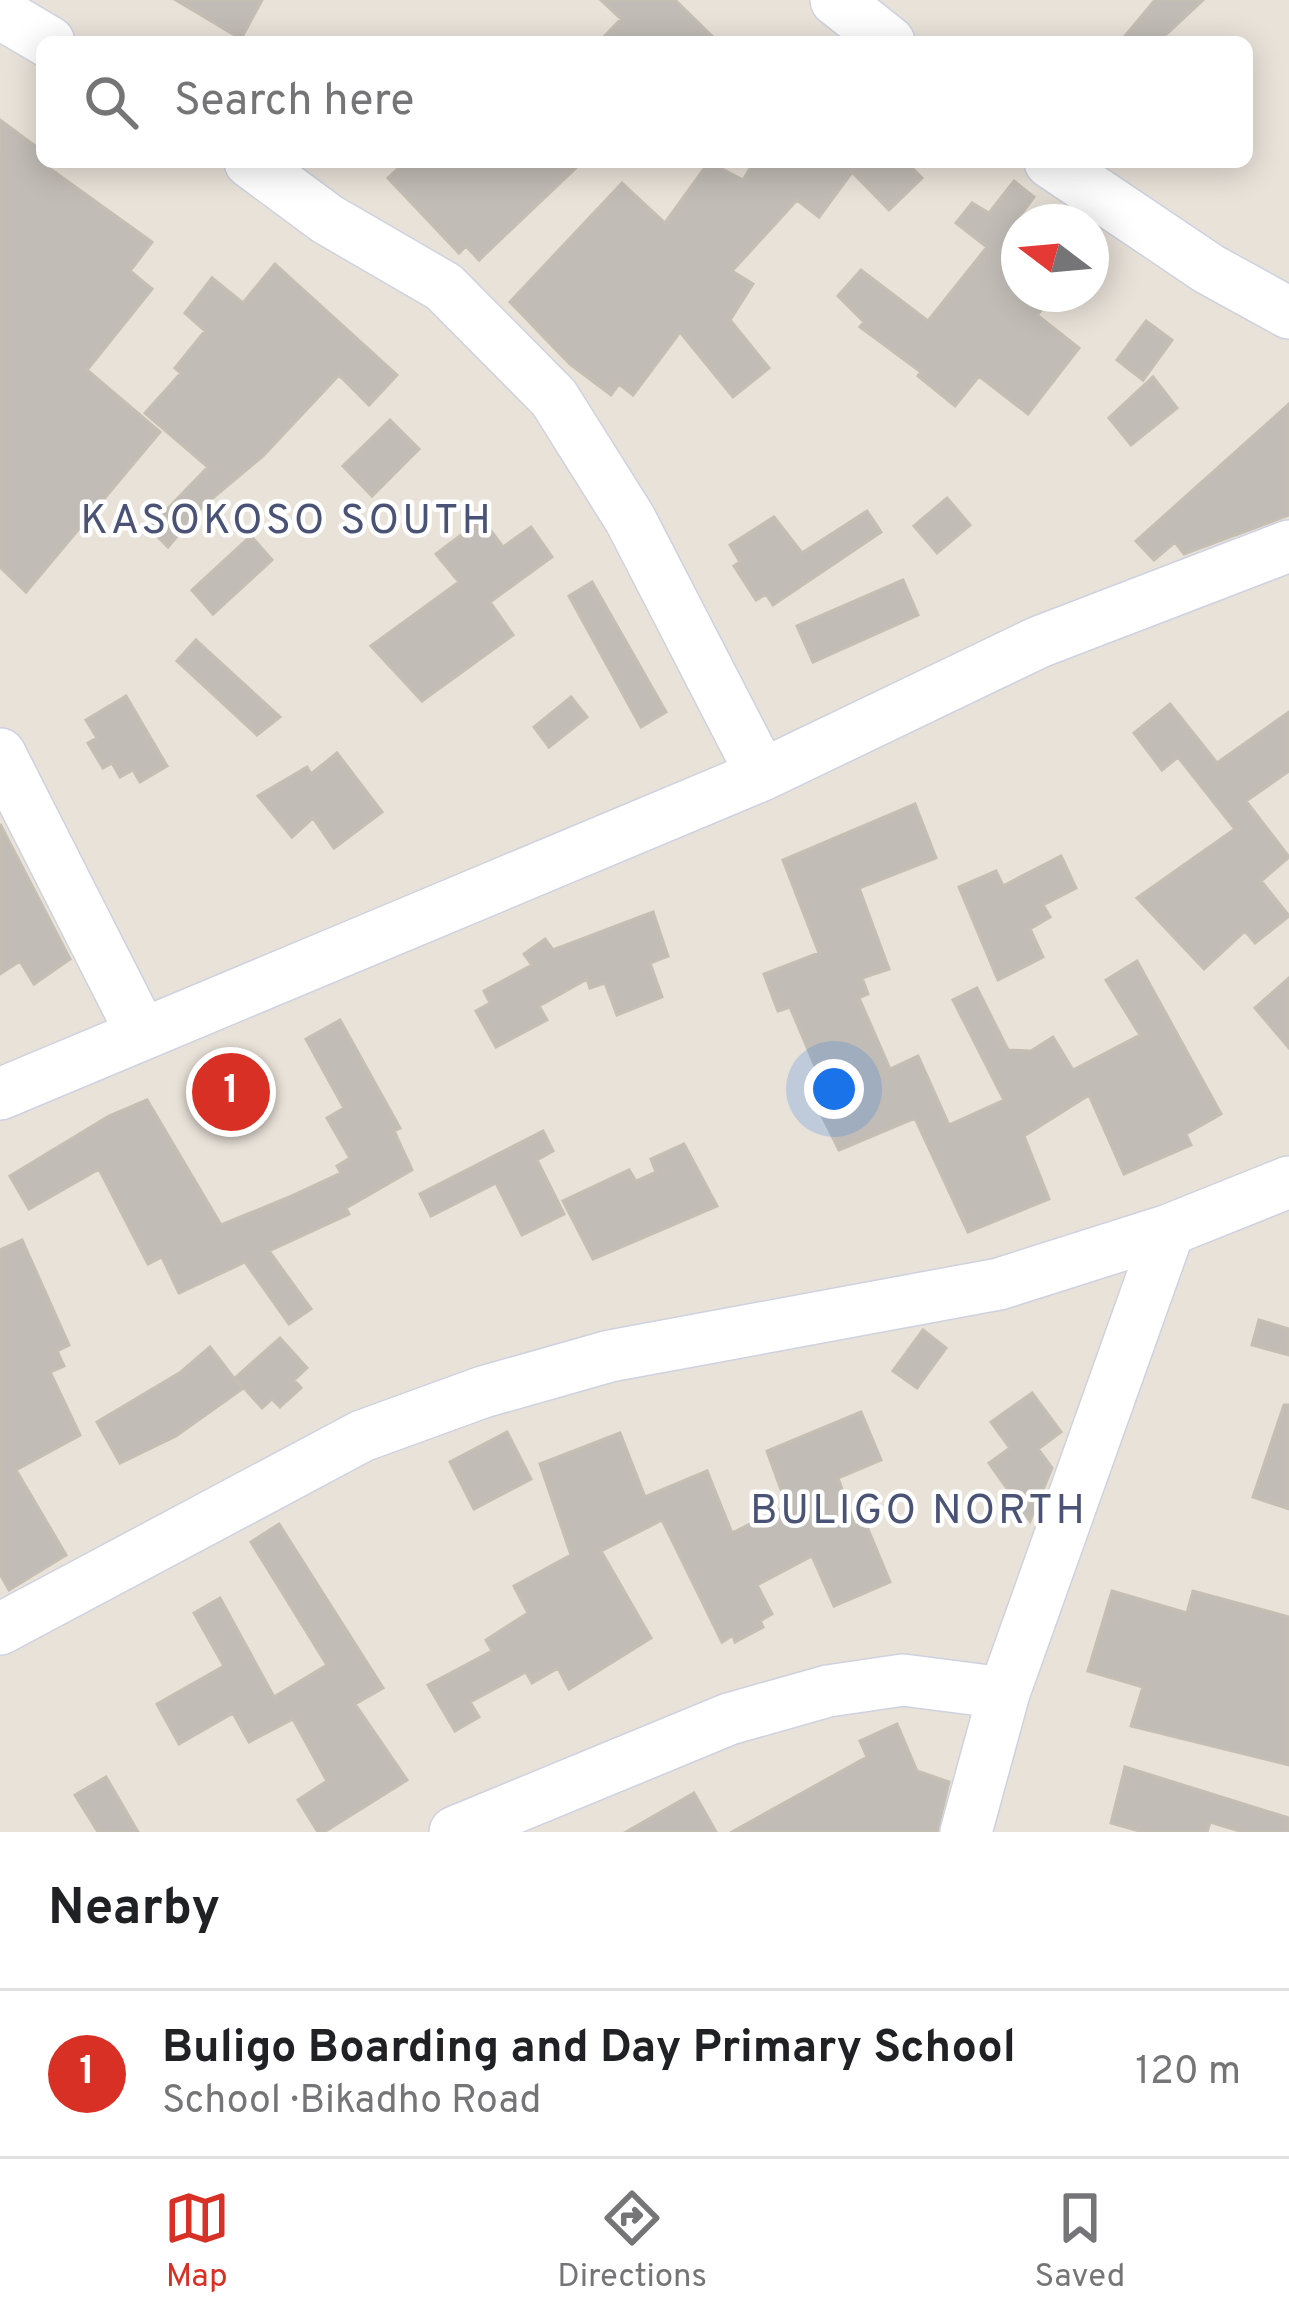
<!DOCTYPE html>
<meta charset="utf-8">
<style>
:root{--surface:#fff;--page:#f6f6f6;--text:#202124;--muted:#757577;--line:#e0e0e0;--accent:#d93025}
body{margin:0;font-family:Overpass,sans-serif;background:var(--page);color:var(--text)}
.compass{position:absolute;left:1001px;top:204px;width:108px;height:108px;border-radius:50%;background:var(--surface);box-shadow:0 6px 30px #0003;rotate:286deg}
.you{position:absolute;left:834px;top:1089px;width:42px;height:42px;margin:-30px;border:9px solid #fff;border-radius:50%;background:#1a73e8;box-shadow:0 0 0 18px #1a73e833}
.badge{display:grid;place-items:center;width:78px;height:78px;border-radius:50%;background:var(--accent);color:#fff;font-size:39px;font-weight:700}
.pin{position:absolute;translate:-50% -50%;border:6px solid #fff;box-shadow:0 3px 12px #0006}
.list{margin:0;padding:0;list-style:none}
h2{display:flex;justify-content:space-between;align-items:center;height:156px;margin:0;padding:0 48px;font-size:51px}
h2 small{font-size:39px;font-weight:400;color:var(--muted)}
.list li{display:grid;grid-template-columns:78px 1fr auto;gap:36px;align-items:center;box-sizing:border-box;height:168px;padding:0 48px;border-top:3px solid var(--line)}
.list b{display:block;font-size:45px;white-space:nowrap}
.list p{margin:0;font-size:39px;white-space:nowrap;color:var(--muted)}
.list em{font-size:39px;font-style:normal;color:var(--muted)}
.icon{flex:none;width:66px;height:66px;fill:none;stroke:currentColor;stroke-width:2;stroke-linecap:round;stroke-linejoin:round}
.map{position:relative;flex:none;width:1289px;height:1832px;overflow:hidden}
.search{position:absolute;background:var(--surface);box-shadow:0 6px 30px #0003;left:36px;right:36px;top:36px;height:132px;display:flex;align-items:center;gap:30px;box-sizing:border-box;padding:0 42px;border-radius:18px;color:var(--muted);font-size:45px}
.sheet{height:324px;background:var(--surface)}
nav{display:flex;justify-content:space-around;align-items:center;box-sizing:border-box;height:168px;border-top:3px solid var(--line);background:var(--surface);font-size:33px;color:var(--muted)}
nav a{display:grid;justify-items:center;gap:6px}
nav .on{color:var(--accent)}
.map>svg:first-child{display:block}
</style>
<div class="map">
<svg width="1289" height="1832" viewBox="0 0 1289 1832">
<rect width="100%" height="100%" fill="#e9e2d9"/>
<!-- building -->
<path fill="#c1bcb6" stroke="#c4beb3" stroke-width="3" d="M176 0H262L241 39Z
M601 0H675L718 42H599L621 19Z
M1155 0H1203L1158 42H1120Z
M0 120 42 151V163L152 242 130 271 152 289 87 370 160 432 26 592 0 567Z
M405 162H582L479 260 466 246 459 253 388 178Z
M709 162 743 180 754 162H906L922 178 889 210 852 172 819 217 797 200 732 271 753 284 730 320 769 368 733 397 680 332 633 395 619 384 611 395 570 364 510 302 622 183 665 223Z
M1014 181 1034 197 1019 217V294H1055L1037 315 1079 348 1028 414 979 376 955 406 918 376 921 372 860 327 864 322 838 296 861 270 928 321 987 247 956 223 972 203 989 213Z
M275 264 397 375 369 405 339 375 263 456 203 506 168 547 149 528 208 467 145 413 181 373 175 368 205 331 185 313 212 278 243 303Z
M1146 321 1172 340 1143 380 1117 360Z
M1153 377 1177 408 1131 445 1109 418Z
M1289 404V515L1184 554 1175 542 1154 560 1136 541Z
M390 420 419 449 372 496 343 466Z
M947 498 970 525 937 553 914 526Z
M867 511 881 532 773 605 766 594 756 600 734 566 740 562 730 545 774 517 802 553Z
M482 519 503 547 531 527 552 557 490 602 513 635 422 701 371 646 459 582 436 554Z
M251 536 272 560 213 614 192 590Z
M903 580 918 615 813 662 797 626Z
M592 582 666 712 641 727 569 596Z
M196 640 280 717 257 735 177 661Z
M126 696 167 766 140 782 133 770 120 777 112 763 103 768 88 743 97 738 86 720Z
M571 697 587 717 549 747 534 727Z
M1170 704 1217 763 1289 712V771L1246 801 1289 857 1261 881 1289 916 1255 943 1245 931 1204 969 1137 898 1235 829 1178 757 1162 770 1134 733Z
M337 753 382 812 334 848 313 818 292 837 258 796 307 767 311 774Z
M915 804 936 858 859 888 889 969 862 978 868 994 859 998 890 1069 918 1056 949 1125 1004 1100 953 1000 977 988 1008 1050 1031 1051 1053 1037 1073 1070 1140 1035 1106 980 1137 961 1221 1114 1186 1134 1191 1145 1124 1174 1089 1095 1024 1136 1049 1199 968 1232 915 1118 839 1150 810 1092 823 1085 790 1007 778 1011 764 974 819 953 783 860Z
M0 824 70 959 34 984 20 961 0 974Z
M1061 856 1076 888 1043 905 1050 917 1030 929 1043 957 998 980 959 887 996 871 1003 886Z
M653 912 668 956 650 963 662 997 617 1015 605 983 590 988 587 979 539 1006 547 1020 496 1047 476 1011 490 1003 484 991 532 965 524 954 545 939 553 950Z
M1289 978V1048L1255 1008Z
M340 1020 400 1128 394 1131 412 1170 346 1208 349 1214 269 1251 311 1309 289 1324 245 1262 179 1293 162 1257 148 1264 99 1169 29 1209 10 1176 109 1116 147 1100 221 1225 287 1198 341 1173 337 1166 350 1158 327 1118 344 1108 306 1039Z
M543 1131 553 1151 537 1160 564 1214 522 1235 496 1183 431 1216 420 1194Z
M684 1144 717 1206 593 1259 563 1201 629 1170 636 1181 656 1172 651 1159Z
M22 1240 69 1345 57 1351 64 1366 50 1372 80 1435 16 1470 66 1555 9 1590 0 1574V1250Z
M1259 1320 1289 1329V1355L1252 1345Z
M923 1330 946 1348 917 1388 893 1371Z
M280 1338 307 1368 294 1380 301 1388 280 1407 272 1399 262 1408 235 1378Z
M210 1347 242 1389 176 1436 120 1463 97 1422 181 1372Z
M1032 1393 1061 1432 1038 1449 1052 1468 1030 1521 989 1463 1010 1448 991 1422Z
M1284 1405H1289V1509L1253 1497Z
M861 1412 881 1460 838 1478 855 1526 865 1522 890 1582 834 1606 812 1556 757 1585 772 1614 760 1621 763 1627 735 1642 733 1635 722 1642 662 1520 601 1551 651 1638 569 1689 558 1668 532 1683 526 1672 470 1702 479 1717 455 1731 428 1685 492 1651 486 1640 528 1613 514 1586 571 1555 540 1464 620 1433 645 1497 707 1471 732 1533 787 1506 767 1451Z
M507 1432 531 1479 474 1509 450 1462Z
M279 1524 383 1688 355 1704 407 1780 324 1832H318L298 1800 327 1781 293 1719 249 1742 233 1713 179 1744 157 1704 224 1666 194 1613 220 1598 274 1697 327 1665 251 1542Z
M1112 1591 1187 1613 1193 1591 1289 1617V1765L1131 1726 1143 1687 1088 1671Z
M897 1724 917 1771 949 1782 937 1832H732L867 1757 860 1741Z
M1125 1767 1289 1818V1832H1243L1210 1822 1207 1832H1143L1111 1823Z
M106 1777 138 1832H98L75 1795Z
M694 1793 716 1832H626Z"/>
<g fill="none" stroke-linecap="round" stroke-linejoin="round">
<!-- minor casing -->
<g stroke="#ced2e0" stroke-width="54">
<path id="minor" d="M836 0 889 42
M0 13 49 42
M250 162 327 219 444 287 554 398 630 519 762 775
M1050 162 1209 269 1289 313
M0 754 142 1034
M0 1094 762 775 1039 642 1289 546
M0 1629 362 1436 483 1392 610 1356 999 1284 1169 1230 1289 1182
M455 1832 729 1719 828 1691 903 1680 1004 1693
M966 1832 1004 1693 1169 1230"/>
</g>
<!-- minor -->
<use href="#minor" stroke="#fff" stroke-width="51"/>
</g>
<g text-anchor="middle" stroke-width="9" stroke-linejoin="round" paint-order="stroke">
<!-- quarter labels -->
<g font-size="42" letter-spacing="3" fill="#4a5275" stroke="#fff">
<text x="287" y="533">KASOKOSO SOUTH</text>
<text x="919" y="1523">BULIGO NORTH</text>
</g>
</g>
</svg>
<svg class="compass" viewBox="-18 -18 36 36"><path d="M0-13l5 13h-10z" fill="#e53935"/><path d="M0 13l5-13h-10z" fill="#757577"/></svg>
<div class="you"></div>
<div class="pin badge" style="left:231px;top:1092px">1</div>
<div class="search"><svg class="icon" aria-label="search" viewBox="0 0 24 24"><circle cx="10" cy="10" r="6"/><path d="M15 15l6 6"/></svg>Search here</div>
</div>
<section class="sheet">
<h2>Nearby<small></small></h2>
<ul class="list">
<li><span class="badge">1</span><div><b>Buligo Boarding and Day Primary School</b><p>School · Bikadho Road</p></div><em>120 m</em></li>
</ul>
</section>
<nav>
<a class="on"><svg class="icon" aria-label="map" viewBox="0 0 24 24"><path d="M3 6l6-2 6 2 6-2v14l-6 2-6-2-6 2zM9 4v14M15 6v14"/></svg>Map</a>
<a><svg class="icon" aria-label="directions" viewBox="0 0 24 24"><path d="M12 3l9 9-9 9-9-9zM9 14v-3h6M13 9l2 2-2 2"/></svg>Directions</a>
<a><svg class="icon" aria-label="saved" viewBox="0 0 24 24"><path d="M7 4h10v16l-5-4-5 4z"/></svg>Saved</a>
</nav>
